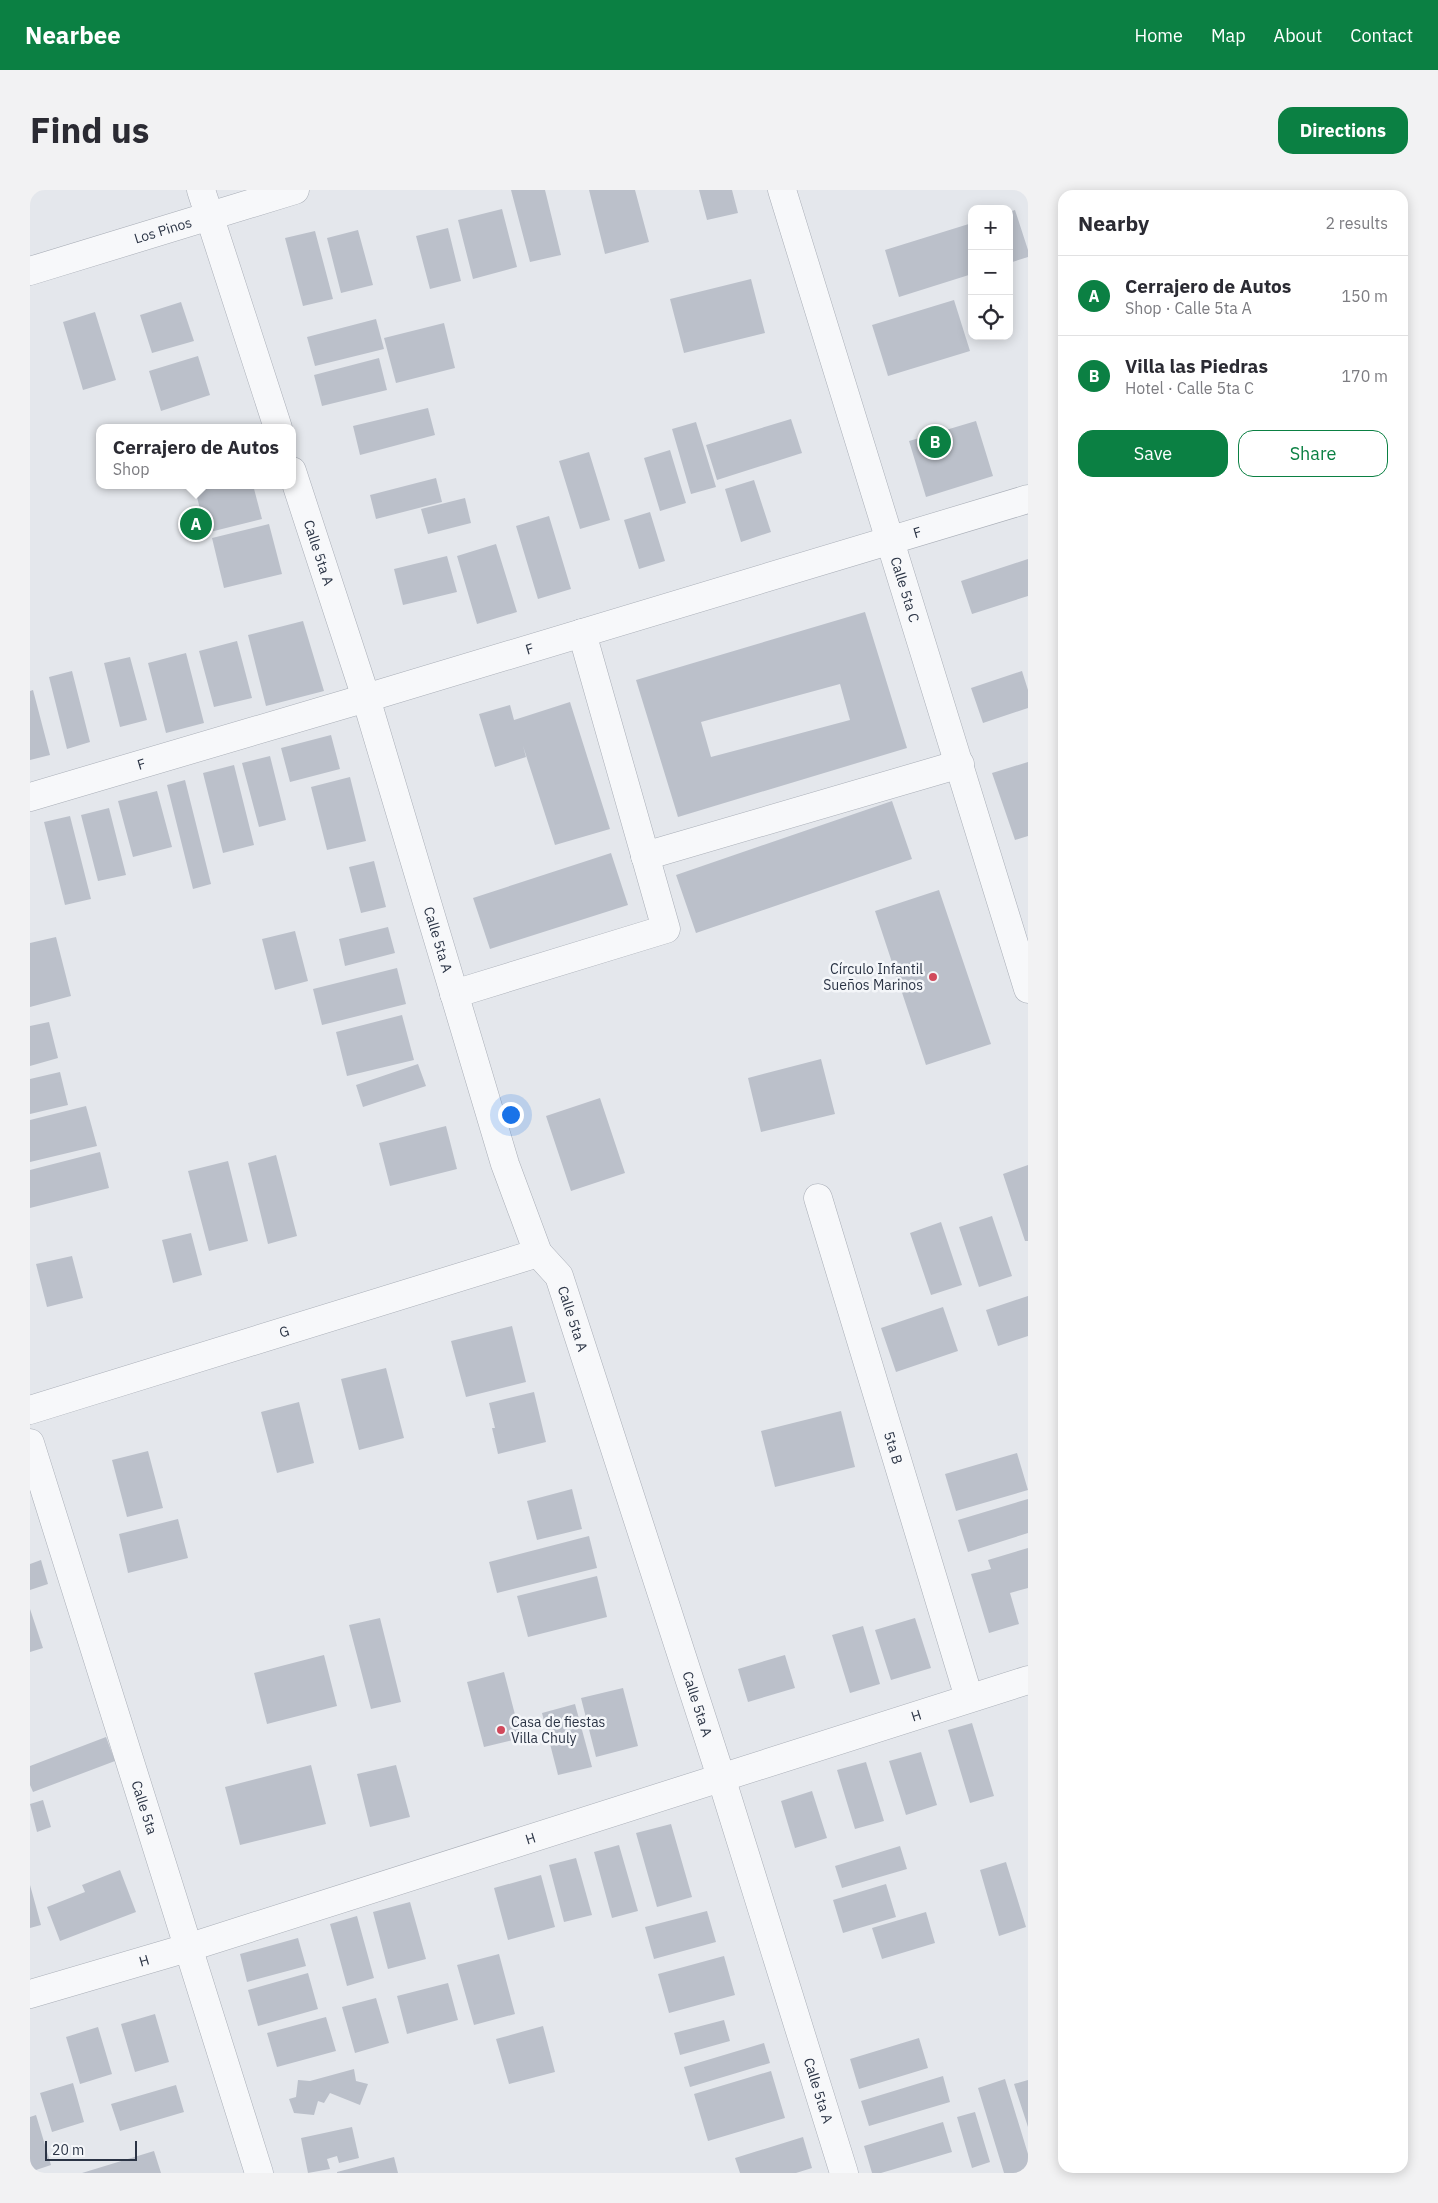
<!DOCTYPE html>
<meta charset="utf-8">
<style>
:root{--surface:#fff;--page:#f2f2f3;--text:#2b2b33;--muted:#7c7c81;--line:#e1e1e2;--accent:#0b8043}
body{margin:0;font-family:"IBM Plex Sans",sans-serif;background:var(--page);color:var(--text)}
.controls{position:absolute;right:15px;top:15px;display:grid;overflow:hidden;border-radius:10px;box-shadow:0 2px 12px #0003}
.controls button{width:45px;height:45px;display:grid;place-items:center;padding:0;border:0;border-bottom:1px solid var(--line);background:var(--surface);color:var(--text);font:25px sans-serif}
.scale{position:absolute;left:15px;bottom:12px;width:92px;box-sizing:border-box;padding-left:5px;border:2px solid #2b3445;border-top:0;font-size:14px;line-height:18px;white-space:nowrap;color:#2b3445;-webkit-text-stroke:4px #f4f6f9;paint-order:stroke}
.you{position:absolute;left:480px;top:924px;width:18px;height:18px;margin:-12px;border:4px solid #fff;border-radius:50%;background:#1a73e8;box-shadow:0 0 0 8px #1a73e833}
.badge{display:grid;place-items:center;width:32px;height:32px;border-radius:50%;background:var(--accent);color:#fff;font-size:16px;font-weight:700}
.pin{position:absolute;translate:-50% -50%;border:2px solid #fff;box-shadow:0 1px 5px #0006}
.popup{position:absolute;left:66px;top:234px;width:200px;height:65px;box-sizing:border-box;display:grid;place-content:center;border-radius:10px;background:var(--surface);filter:drop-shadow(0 1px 4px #0005);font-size:16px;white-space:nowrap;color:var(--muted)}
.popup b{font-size:19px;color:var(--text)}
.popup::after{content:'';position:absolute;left:50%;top:100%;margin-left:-10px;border:10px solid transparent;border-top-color:var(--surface)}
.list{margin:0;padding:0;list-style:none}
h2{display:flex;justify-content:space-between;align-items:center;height:65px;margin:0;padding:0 20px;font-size:21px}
h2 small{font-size:16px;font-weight:400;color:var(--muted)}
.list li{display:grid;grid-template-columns:32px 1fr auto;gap:15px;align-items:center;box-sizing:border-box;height:80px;padding:0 20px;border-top:1px solid var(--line)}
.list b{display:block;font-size:19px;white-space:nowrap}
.list p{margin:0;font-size:16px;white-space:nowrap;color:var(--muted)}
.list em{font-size:16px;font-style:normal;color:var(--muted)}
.actions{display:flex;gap:10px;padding:15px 20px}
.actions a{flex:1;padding:11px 0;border:1px solid var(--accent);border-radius:15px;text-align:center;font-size:18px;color:var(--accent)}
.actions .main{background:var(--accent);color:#fff}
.icon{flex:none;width:28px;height:28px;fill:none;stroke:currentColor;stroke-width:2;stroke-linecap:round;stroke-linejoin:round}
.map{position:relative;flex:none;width:998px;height:1983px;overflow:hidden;border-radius:15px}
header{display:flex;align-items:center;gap:30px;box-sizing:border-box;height:70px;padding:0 25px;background:var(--accent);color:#fff}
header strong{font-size:24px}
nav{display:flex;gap:28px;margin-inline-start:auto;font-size:18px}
.intro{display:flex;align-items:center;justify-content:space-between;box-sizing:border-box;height:120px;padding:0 30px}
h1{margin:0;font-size:35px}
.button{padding:12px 22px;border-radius:15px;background:var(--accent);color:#fff;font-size:18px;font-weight:700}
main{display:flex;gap:30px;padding:0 30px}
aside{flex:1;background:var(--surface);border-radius:15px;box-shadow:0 2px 12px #0003}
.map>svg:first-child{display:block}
</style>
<header>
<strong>Nearbee</strong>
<nav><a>Home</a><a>Map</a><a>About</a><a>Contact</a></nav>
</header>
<div class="intro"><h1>Find us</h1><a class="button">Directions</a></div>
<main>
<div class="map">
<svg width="998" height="1983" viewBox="0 0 998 1983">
<rect width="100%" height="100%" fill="#e4e7ec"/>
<!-- building -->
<path fill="#bbc0ca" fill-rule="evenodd" d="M481 0H515L531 65 500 72Z
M559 0H605L619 52 575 64Z
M669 0H702L708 23 677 30Z
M472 19 487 77 443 89 428 30Z
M985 20 998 60V67L979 73V22Z
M942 33V84L869 107 855 60Z
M418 38 431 91 400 99 386 46Z
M328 40 343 95 311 103 297 48Z
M285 41 303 109 273 116 255 48Z
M721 89 735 143 654 163 640 109Z
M924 110 940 161 858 186 842 135Z
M151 112 164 151 122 163 110 125Z
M65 122 86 190 53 200 33 132Z
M346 129 354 159 285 176 277 147Z
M414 133 425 178 366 193 354 148Z
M168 166 180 205 131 221 119 181Z
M349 168 357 200 292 216 284 185Z
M398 218 405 245 330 265 323 236Z
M761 229 772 263 687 290 676 255Z
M946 231 963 286 896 307 879 251Z
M666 232 686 297 661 304 642 239Z
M640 260 656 313 630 321 614 268Z
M559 262 580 330 550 339 529 271Z
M406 288 412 312 346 329 340 305Z
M724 290 741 342 711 352 695 299Z
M164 295H223L232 329 176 343Z
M435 308 441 333 398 344 391 319Z
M620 322 635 371 609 379 594 330Z
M519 326 541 399 508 409 486 336Z
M239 334 252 384 194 398 182 348Z
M466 354 487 422 447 434 427 366Z
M417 366 427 402 373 415 364 379Z
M998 369V406L942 424 931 391Z
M835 422 877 558 648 627 606 490ZM810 494 820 530 681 567 671 532Z
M273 431 294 501 236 516 218 445Z
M207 451 222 508 184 517 169 461Z
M156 463 174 533 136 543 118 473Z
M100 467 117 530 90 537 74 473Z
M42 481 60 552 37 559 19 487Z
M992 481 998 500V518L953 533 941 498Z
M3 500 20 565 0 570V501Z
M540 512 580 639 525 655 493 556 496 567 465 577 449 524 480 515 484 530Z
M301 545 310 579 260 592 251 558Z
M240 566 256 630 229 637 212 573Z
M998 572V646L985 650 962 583Z
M204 575 224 655 193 663 173 583Z
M320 587 336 651 297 660 281 597Z
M155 590 181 694 163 699 137 595Z
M127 601 142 657 103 667 88 611Z
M862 611 882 669 666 743 646 685Z
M79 618 96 685 68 691 51 625Z
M40 626 61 709 35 715 14 632Z
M581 663 598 715 460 759 443 708Z
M344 671 356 717 331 723 319 677Z
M909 700 961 854 896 875 845 721Z
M358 737 365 763 315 776 309 749Z
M265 741 278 791 245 800 232 749Z
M26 747 41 806 0 817V753Z
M367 778 376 814 292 835 283 799Z
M372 825 384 870 317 886 306 842Z
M19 832 28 868 0 876V836Z
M791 869 805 924 731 942 718 888Z
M388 874 396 896 333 917 326 895Z
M30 882 38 915 0 924V889Z
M570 908 595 983 541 1001 516 926Z
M56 916 67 956 0 972V930Z
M416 936 427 979 360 996 349 953Z
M70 962 79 998 0 1018V980Z
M246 965 267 1046 238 1054 218 973Z
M198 971 218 1051 179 1061 158 981Z
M998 975V1051H995L973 984Z
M962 1026 982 1086 949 1097 929 1037Z
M911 1032 932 1095 901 1105 880 1043Z
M161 1043 172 1085 143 1093 132 1050Z
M42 1066 53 1108 17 1117 6 1074Z
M998 1106V1146L968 1156 956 1120Z
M913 1117 928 1161 866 1182 851 1138Z
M482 1136 496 1192 436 1207 421 1151Z
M356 1178 374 1248 329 1260 311 1189Z
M504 1202 516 1252 468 1264 462 1238H465L459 1213Z
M269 1212 284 1273 247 1283 231 1222Z
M811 1221 825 1277 745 1297 731 1241Z
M118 1261 133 1318 97 1327 82 1270Z
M987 1263 998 1300 926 1321 915 1284Z
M542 1299 552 1339 507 1350 497 1311Z
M998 1309V1343L938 1362 928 1330Z
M148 1329 158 1368 98 1383 89 1344Z
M559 1346 567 1378 467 1403 459 1372Z
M998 1358V1398L980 1403 989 1434 959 1443 941 1384 961 1379 958 1370Z
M11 1370 18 1394 0 1400V1374Z
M567 1386 577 1427 498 1447 487 1406Z
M0 1419 13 1458 0 1462Z
M350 1428 371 1512 341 1519 319 1435Z
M885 1428 901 1478 861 1490 845 1440Z
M833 1436 850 1494 820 1503 802 1445Z
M294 1465 307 1516 237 1534 224 1483Z
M755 1465 765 1498 718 1512 708 1479Z
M474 1482 491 1548 454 1557 437 1492Z
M593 1498 608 1556 566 1567 551 1508Z
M545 1514 562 1577 528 1585 512 1523Z
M942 1533 964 1606 940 1613 918 1540Z
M76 1547 85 1571 3 1602 0 1595V1576Z
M891 1562 907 1615 876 1625 859 1571Z
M836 1572 854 1631 825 1639 807 1580Z
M281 1575 296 1634 210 1655 195 1597Z
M366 1575 380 1627 340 1637 327 1584Z
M782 1601 797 1648 765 1658 751 1611Z
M13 1610 21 1637 7 1642 0 1614Z
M641 1634 662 1707 627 1717 606 1643Z
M589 1655 608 1721 582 1728 564 1662Z
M870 1656 877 1679 812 1698 805 1676Z
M546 1668 562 1725 534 1732 519 1675Z
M976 1672 996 1737 969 1746 950 1680Z
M90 1680 106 1722 30 1751 17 1717 55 1702 52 1695Z
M511 1685 525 1737 478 1750 464 1698Z
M856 1694 866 1727 813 1743 803 1710Z
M0 1695 11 1735 0 1738Z
M380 1712 396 1769 358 1779 343 1722Z
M677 1721 686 1752 624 1769 615 1737Z
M896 1722 905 1753 852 1769 842 1738Z
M327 1726 344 1788 317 1796 300 1734Z
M268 1748 276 1776 217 1792 210 1764Z
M469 1764 485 1824 444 1835 427 1775Z
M694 1766 705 1805 639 1823 628 1784Z
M278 1783 288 1819 228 1836 218 1800Z
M418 1793 428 1830 377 1844 367 1806Z
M346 1808 359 1853 325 1863 312 1817Z
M125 1824 139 1872 105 1882 91 1834Z
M296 1827 306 1861 247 1877 237 1843Z
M694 1830 700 1851 650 1865 644 1843Z
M513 1836 525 1882 479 1894 466 1849Z
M68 1837 82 1884 50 1894 36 1847Z
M889 1848 898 1878 829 1899 820 1869Z
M734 1853 740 1873 660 1897 654 1877Z
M324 1879 326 1891 338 1894 330 1915 300 1903 294 1913 288 1911 284 1925 264 1923 259 1909 266 1907 268 1890 280 1891Z
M741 1881 755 1928 678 1951 664 1904Z
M913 1886 920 1912 839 1936 831 1911Z
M975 1889 998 1964V1983H974L948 1898Z
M998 1890V1937L984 1894Z
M43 1893 54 1932 22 1942 10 1903Z
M146 1895 154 1922 90 1941 81 1914Z
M945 1922 960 1972 942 1978 927 1927Z
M6 1925 21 1975 0 1982V1927Z
M913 1932 922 1962 851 1983H842L834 1956Z
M322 1937 329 1968 309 1973 307 1966 297 1969 300 1979 278 1983 271 1948Z
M773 1947 782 1978 766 1983H710L705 1968Z
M124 1961 131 1983H52Z
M364 1967 368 1983H307V1982Z"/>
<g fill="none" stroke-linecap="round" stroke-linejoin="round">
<!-- minor casing -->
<g stroke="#a9aeb7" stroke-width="29">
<g id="minor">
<path d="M171 0 248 238"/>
<path id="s1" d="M752 0 998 799"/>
<path id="s2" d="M0 81 265 0"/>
<path id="s3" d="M262 281 336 508 475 974 508 1063 529 1086 691 1587 814 1983"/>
<path id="s4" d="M0 607 336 508 998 309"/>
<path d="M615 666 930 574"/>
<path d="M424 804 636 739 552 443"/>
<path id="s5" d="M788 1008 939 1508"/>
<path id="s6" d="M0 1220 508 1063"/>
<path id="s7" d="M0 1253 229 1983"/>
<path id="s8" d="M0 1804 157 1758 998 1490"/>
</g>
</g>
<!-- minor -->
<use href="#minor" stroke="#f7f8fa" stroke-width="28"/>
</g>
<!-- markers -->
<g fill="#d1495b" stroke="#f4f6f9" stroke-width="2">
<circle cx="903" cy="787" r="5"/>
<circle cx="471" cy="1540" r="5"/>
</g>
<g text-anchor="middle" stroke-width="5" stroke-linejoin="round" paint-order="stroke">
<!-- street labels -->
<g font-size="14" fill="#2b3445" stroke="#f4f6f9">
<text dy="5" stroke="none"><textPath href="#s2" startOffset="139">Los Pinos</textPath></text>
<text dy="5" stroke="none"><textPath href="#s4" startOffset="926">F</textPath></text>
<text dy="5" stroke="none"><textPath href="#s3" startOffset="86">Calle 5ta A</textPath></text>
<text dy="5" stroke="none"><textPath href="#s1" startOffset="418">Calle 5ta C</textPath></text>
<text dy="5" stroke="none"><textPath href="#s4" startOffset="521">F</textPath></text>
<text dy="5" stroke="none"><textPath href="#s4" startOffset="116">F</textPath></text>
<text dy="5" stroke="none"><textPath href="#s3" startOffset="491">Calle 5ta A</textPath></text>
<text dy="5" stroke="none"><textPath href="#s3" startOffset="896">Calle 5ta A</textPath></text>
<text dy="5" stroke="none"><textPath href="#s6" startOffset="266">G</textPath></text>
<text dy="5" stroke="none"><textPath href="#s5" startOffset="261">5ta B</textPath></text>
<text dy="5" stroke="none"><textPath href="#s3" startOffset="1301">Calle 5ta A</textPath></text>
<text dy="5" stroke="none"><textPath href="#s8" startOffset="929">H</textPath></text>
<text dy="5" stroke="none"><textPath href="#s7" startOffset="382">Calle 5ta</textPath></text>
<text dy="5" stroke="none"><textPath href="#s8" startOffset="524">H</textPath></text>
<text dy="5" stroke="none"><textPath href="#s8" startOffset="119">H</textPath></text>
<text dy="5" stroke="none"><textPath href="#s3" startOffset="1706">Calle 5ta A</textPath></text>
</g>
<!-- poi labels -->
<g font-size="14" fill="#2b3445" stroke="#f4f6f9" text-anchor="end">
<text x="893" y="784">Círculo Infantil<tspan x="893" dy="16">Sueños Marinos</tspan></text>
<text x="481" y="1537" text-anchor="start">Casa de fiestas<tspan x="481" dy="16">Villa Chuly</tspan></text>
</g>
</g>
</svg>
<div class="controls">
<button>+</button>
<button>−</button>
<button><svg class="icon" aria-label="locate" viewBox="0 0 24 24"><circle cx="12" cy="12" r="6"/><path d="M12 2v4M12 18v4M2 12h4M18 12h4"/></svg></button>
</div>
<div class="scale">20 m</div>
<div class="you"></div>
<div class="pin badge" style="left:166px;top:334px">A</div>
<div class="popup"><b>Cerrajero de Autos</b>Shop</div>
<div class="pin badge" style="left:905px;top:252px">B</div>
</div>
<aside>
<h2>Nearby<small>2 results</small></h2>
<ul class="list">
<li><span class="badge">A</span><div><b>Cerrajero de Autos</b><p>Shop · Calle 5ta A</p></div><em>150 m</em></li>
<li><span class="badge">B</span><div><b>Villa las Piedras</b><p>Hotel · Calle 5ta C</p></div><em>170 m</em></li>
</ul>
<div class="actions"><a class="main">Save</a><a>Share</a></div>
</aside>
</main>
